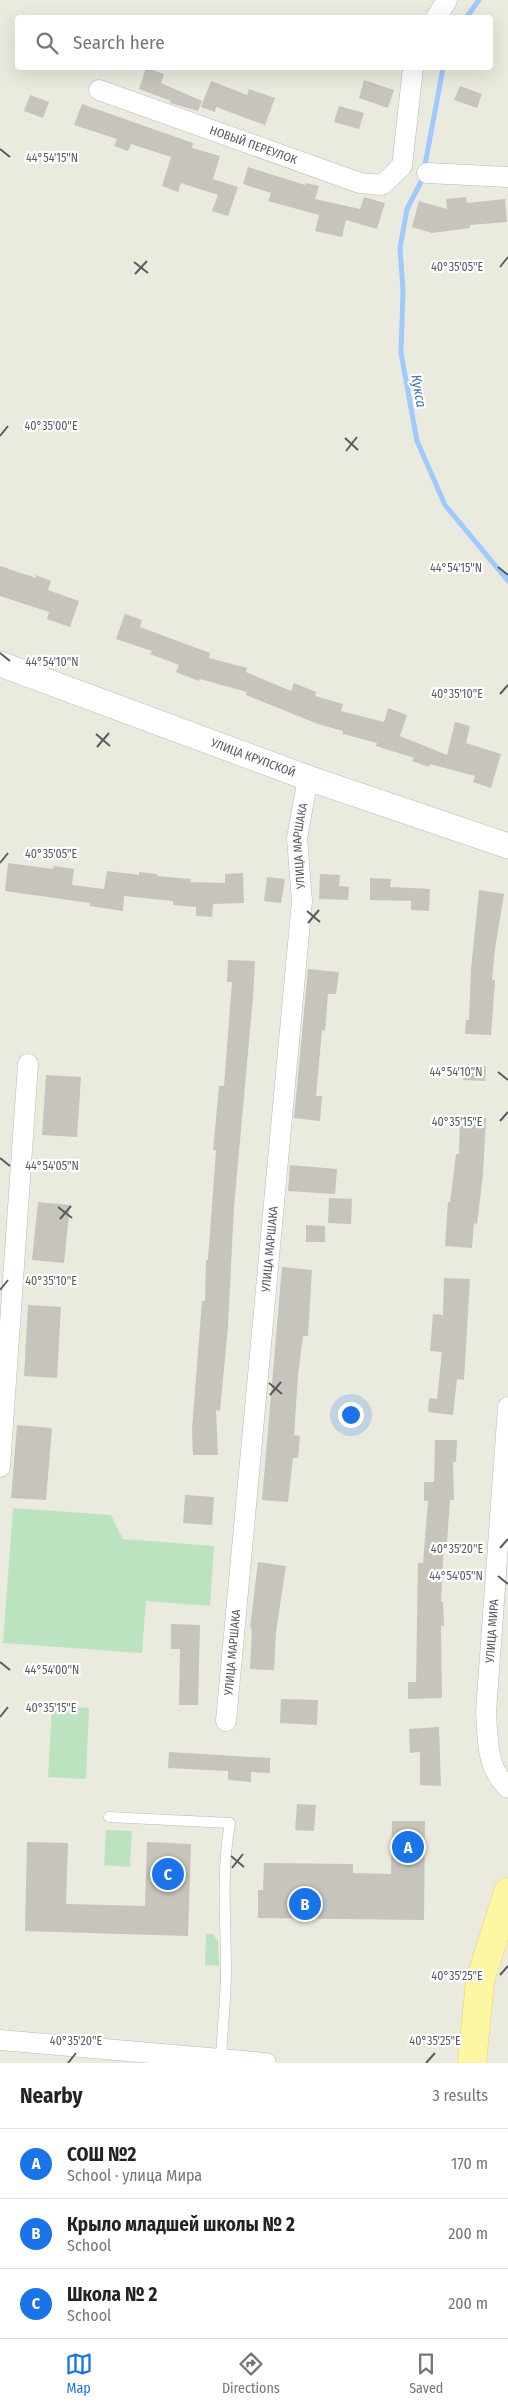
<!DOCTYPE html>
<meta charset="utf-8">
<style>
:root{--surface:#fff;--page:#f6f6f6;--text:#222;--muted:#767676;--line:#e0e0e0;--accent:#1a73e8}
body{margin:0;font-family:"Fira Sans Condensed",sans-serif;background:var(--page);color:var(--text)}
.you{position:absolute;left:350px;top:1414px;width:18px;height:18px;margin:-12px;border:4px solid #fff;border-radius:50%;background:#1a73e8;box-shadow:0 0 0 8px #1a73e833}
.badge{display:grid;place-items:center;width:32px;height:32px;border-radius:50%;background:var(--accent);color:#fff;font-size:16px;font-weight:700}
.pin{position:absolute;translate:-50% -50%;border:2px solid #fff;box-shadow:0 1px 5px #0006}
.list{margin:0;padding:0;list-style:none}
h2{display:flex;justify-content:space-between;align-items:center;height:65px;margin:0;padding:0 20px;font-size:21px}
h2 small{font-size:16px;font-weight:400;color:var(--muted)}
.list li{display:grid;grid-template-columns:32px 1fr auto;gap:15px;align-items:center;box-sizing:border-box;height:70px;padding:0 20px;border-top:1px solid var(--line)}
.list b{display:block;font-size:19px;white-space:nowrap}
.list p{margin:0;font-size:16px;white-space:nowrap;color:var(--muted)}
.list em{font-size:16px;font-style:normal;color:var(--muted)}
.icon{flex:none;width:28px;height:28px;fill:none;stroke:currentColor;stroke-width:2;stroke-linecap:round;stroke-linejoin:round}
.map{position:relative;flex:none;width:508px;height:2063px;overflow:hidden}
.search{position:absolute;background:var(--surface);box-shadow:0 5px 20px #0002;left:15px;right:15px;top:15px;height:55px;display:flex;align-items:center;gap:12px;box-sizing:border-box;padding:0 18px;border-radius:5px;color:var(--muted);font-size:19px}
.sheet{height:275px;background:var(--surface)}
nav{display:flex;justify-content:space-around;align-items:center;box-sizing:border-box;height:70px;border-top:1px solid var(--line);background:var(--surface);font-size:14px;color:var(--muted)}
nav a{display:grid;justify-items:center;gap:2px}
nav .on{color:var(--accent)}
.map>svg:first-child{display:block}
</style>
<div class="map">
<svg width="508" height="2063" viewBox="0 0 508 2063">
<rect width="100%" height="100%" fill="#ebeadf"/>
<!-- green -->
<path fill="#bce3c0" d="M13 1508 111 1515 123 1539 214 1546 210 1606 146 1601 142 1653 3 1643Z
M52 1706 89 1708 86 1779 48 1777Z
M106 1830 132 1831 130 1867 104 1865Z
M206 1934H213L218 1941 219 1966 205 1965Z"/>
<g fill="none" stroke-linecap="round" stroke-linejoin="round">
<!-- stream -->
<path stroke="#9ecafd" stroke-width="5" d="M466 18 479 0
M425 165 443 68
M422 180 407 209 400 248 403 291 401 353 417 441 445 505 508 581"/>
</g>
<!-- building -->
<path fill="#c6c4bd" d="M146 68 164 74 161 83 202 101 198 111 170 103 171 101 139 89Z
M364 80 394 90 388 108 359 98Z
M211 81 247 95 249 89 275 98 265 125 216 107 215 112 201 107Z
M460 86 482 94 477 108 454 100Z
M30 95 49 102 43 118 24 111Z
M82 104 193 143 192 148 220 156 213 179 238 187 228 216 212 211 218 195 181 183 178 192 162 186 171 157 131 144 128 151 114 146 117 139 74 125Z
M339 106 364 113 359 129 334 122Z
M248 167 305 185 306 183 319 186 315 199 360 209 364 197 385 203 377 229 346 220 342 237 315 231 319 215 268 201 271 193 243 184Z
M466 197 467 203 505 199 507 222 470 225V228L432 233 412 227 419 201 447 209 446 199Z
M0 566 36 578V575L51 581 48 590 79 601 70 627 47 619 49 612 0 596Z
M125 614 142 620 140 627 210 653 209 658 247 668 246 672 291 691 294 683 316 692 315 696 343 704 341 711 384 722 388 708 407 715 400 736 447 755 455 722 470 726 466 743 501 754 491 788 473 782 475 776 430 764 429 767 412 761 414 758 376 746 377 743 343 734V731L318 724 246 695 247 692 200 679 199 681 176 672 179 665 150 654 152 651 116 639Z
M8 863 53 869 54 866 74 869 72 885 104 889 107 871 139 875V872L157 874V876L191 879 190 882 225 883V874L243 873 244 903 213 904 212 917 196 916V907L173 905V901L124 896 123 911 90 906V903L5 891Z
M320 874 340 875 339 886 349 887 348 900 319 899Z
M267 877 285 879 281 903 264 901Z
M370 878 391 879 390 887 430 889 429 911 411 910V901L370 900Z
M479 890 504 894 495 949 492 980H495L491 1035 465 1034 466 1020H469L471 969Z
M228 960 255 961 253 997 234 1207 228 1326 220 1411 216 1410 218 1455H193L192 1429 202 1301H205L206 1260H208L216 1150H213L219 1086H224L232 982H227Z
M308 969 339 972 336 994H328L325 1031 322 1030 316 1096H322L320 1121 294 1118Z
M464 1065 486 1066 485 1081 463 1080Z
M46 1075 81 1077 77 1137 42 1135Z
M460 1117 486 1118 483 1174 477 1224 474 1223 472 1248 445 1246 448 1202H450L456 1154H459Z
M290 1165 337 1169 335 1194 288 1191Z
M329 1198 352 1199 351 1224 328 1223Z
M38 1202 70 1205 64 1263 32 1260Z
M306 1225 325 1226V1242H306Z
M282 1267 312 1270 308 1336H303L298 1375 294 1435 300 1436 298 1458H293L288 1502 262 1500Z
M444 1278 470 1279 464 1380 457 1379 453 1415 428 1412 429 1398 437 1399 442 1352 430 1351 433 1314 443 1315Z
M28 1305 61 1307 57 1378 24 1376Z
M17 1425 52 1428 46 1500 11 1498Z
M435 1440H457L456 1462H453L454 1500H450L447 1543 444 1542 441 1602H443L444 1626H441L442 1698 408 1699V1682H416L418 1563H423L428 1501H424V1482H434Z
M185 1495 214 1497 212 1525 183 1523Z
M258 1562 286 1566 276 1632 274 1670 250 1669 252 1629 250 1628Z
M171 1624 200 1625 198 1705H179L180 1649H171Z
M281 1699 318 1700 317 1725 280 1723Z
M439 1727 441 1786 420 1785V1752L410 1753 409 1729Z
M169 1752 270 1758V1773L251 1772V1782L228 1780V1771L168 1768Z
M297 1804 316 1805 314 1831 295 1830Z
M392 1821H425L424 1920 258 1918V1890H263L264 1863 353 1864V1873L391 1874Z
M27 1842 68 1843 66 1904 145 1906 147 1842 191 1844 188 1936 25 1931Z"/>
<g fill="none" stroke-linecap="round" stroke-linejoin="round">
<!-- service casing -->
<g stroke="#b7b9be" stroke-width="11">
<path id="service" d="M109 1817 230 1823C221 1873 226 1921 226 1971 226 2000 222 2030 221 2059"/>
</g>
<!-- minor casing -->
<g stroke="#b7b9be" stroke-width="21">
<g id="minor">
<path d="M436 18 447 0"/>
<path id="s1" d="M99 90 360 183 382 185 402 166 413 68"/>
<path d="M427 173 508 177"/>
<path d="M508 1407 486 1712C488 1741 486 1767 508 1788"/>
<path d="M0 1467 28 1064"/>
<path id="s2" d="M226 1721 302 901 297 838 308 778"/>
<path d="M0 2040 266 2063"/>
</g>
</g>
<!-- tertiary casing -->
<g stroke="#b7b9be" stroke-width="26">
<g id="tertiary">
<path id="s3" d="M0 664 308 778 508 846"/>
</g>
</g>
<!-- primary casing -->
<g stroke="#eed256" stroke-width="29">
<path id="primary" d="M472 2063 480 1981 508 1892"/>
</g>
<!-- service -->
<use href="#service" stroke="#fff" stroke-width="10"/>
<!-- minor -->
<use href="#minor" stroke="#fff" stroke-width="20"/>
<!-- tertiary -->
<use href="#tertiary" stroke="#fff" stroke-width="25"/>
<!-- primary -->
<use href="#primary" stroke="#fdf7a3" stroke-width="28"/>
</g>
<!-- ticks -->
<path fill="none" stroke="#585b60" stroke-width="2" d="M0 149 10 157M134 262 148 273M500 267 508 257M135 274 147 261M0 436 8 426M345 438 358 450M346 451 357 437M498 567 508 575M0 653 10 661M500 694 508 685M96 734 110 746M97 747 109 733M0 863 8 853M307 911 320 922M308 923 319 910M498 1072 508 1080M500 1121 508 1112M0 1158 10 1166M58 1207 72 1218M60 1219 71 1206M0 1290 8 1280M269 1383 282 1394M270 1395 281 1382M500 1548 508 1539M498 1576 508 1584M0 1662 10 1670M0 1717 8 1707M231 1856 244 1867M232 1868 243 1854M500 1975 508 1966M68 2063 76 2053M426 2063 435 2053"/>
<g text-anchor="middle" stroke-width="4.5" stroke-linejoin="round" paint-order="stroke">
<!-- street labels -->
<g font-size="12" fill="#585b60" stroke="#fff">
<text dy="4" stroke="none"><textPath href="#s1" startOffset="164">НОВЫЙ ПЕРЕУЛОК</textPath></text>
<text dy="4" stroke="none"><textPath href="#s3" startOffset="270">УЛИЦА КРУПСКОЙ</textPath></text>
<text dy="4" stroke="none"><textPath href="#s2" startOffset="879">УЛИЦА МАРШАКА</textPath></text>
<text dy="4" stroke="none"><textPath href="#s2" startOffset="474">УЛИЦА МАРШАКА</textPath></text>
<text transform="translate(492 1631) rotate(-86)" y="4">УЛИЦА МИРА</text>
<text dy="4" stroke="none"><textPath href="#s2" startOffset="69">УЛИЦА МАРШАКА</textPath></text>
</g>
<!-- water labels -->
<g font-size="14" font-style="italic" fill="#4272bf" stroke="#fff">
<text transform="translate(419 391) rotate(80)" y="5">Кукса</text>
</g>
</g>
<g font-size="12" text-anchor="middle" fill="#585b60" stroke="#fff" stroke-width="4.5" stroke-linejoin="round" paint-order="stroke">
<text x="52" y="162">44°54'15"N</text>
<text x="457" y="271">40°35'05"E</text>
<text x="51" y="430">40°35'00"E</text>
<text x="456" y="572">44°54'15"N</text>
<text x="52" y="666">44°54'10"N</text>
<text x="457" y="698">40°35'10"E</text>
<text x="51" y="858">40°35'05"E</text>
<text x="456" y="1076">44°54'10"N</text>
<text x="457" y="1126">40°35'15"E</text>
<text x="52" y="1170">44°54'05"N</text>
<text x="51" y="1285">40°35'10"E</text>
<text x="457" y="1553">40°35'20"E</text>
<text x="456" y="1580">44°54'05"N</text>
<text x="52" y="1674">44°54'00"N</text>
<text x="51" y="1712">40°35'15"E</text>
<text x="457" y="1980">40°35'25"E</text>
<text x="76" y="2045">40°35'20"E</text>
<text x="435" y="2045">40°35'25"E</text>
</g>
</svg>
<div class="you"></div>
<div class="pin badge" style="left:408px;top:1847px">A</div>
<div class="pin badge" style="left:305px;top:1904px">B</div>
<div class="pin badge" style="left:168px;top:1874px">C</div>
<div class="search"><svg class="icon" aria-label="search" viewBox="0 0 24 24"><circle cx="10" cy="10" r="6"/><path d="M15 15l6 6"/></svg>Search here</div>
</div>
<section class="sheet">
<h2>Nearby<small>3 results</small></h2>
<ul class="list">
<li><span class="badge">A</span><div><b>СОШ №2</b><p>School · улица Мира</p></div><em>170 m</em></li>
<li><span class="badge">B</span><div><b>Крыло младшей школы № 2</b><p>School</p></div><em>200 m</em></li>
<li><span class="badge">C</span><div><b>Школа № 2</b><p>School</p></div><em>200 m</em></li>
</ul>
</section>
<nav>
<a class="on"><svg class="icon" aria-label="map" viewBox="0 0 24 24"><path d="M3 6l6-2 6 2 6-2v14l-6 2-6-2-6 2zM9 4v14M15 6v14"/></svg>Map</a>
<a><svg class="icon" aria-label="directions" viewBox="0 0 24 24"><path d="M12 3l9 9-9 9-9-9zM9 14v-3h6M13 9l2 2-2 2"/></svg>Directions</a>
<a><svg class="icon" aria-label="saved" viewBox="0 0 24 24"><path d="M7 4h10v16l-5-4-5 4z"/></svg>Saved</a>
</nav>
